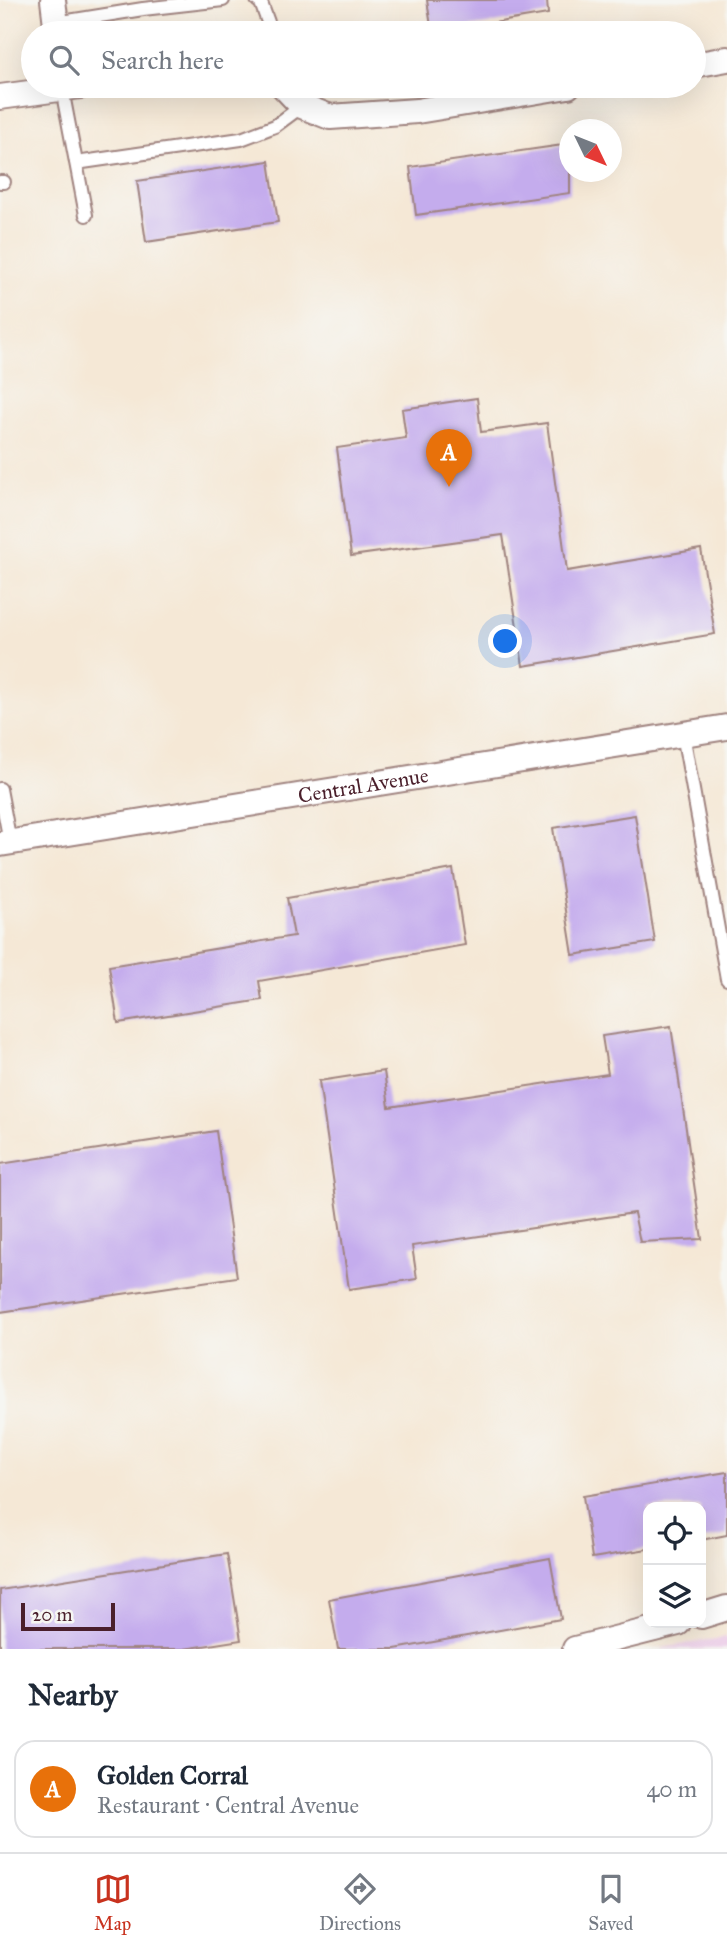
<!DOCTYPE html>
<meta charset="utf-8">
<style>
:root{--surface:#fff;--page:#f2f2f3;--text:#1f2937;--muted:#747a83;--line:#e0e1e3;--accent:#c8321e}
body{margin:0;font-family:"IM FELL Great Primer",serif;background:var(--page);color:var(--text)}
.controls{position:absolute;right:21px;bottom:21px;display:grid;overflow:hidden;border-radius:14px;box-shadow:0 7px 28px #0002}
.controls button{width:63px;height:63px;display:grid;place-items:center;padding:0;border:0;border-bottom:2px solid var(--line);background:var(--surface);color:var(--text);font:35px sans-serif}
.compass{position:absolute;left:559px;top:119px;width:63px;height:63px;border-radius:50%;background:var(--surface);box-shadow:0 7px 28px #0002;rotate:133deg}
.scale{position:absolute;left:21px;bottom:18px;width:94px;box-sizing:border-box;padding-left:7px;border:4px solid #4a1f2b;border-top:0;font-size:19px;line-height:24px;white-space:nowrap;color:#4a1f2b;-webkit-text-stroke:5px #f6f6f2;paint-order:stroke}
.you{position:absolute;left:506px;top:642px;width:24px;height:24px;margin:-18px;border:5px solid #fff;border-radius:50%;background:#1a73e8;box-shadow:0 0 0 10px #1a73e833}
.badge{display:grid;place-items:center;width:46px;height:46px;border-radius:50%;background:var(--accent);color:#fff;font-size:23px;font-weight:700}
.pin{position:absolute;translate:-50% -58px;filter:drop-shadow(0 2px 4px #0008)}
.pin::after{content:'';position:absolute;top:37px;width:24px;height:21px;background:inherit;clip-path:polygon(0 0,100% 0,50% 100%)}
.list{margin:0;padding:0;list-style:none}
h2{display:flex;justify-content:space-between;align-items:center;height:91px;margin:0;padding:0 28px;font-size:30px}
h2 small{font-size:23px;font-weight:400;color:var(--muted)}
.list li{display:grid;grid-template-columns:46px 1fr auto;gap:21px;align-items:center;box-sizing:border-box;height:98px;margin:0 14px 14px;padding:0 14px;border:2px solid var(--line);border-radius:21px}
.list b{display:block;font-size:26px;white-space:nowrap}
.list p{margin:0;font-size:23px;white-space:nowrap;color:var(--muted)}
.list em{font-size:23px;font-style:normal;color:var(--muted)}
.icon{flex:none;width:38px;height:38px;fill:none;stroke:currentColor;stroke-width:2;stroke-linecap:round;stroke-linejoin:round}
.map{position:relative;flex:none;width:727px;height:1649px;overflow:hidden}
.search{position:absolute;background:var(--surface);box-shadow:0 7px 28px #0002;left:21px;right:21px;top:21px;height:77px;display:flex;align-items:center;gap:18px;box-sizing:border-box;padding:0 24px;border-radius:38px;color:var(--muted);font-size:26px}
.sheet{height:203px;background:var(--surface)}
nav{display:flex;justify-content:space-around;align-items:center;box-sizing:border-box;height:98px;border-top:2px solid var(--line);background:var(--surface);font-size:19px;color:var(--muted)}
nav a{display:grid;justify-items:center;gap:4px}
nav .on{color:var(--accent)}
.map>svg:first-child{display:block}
</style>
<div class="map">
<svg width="727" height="1649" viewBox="0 0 727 1649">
<rect width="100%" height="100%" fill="#f6f6f2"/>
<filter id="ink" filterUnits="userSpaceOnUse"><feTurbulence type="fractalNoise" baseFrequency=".0143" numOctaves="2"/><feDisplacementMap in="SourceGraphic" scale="14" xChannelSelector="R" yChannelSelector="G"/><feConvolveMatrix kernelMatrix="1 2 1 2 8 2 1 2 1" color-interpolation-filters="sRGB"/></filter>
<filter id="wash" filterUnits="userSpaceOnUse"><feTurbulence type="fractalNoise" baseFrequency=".00686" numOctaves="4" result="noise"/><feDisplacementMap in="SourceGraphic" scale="28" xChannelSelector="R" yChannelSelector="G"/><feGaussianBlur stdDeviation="1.57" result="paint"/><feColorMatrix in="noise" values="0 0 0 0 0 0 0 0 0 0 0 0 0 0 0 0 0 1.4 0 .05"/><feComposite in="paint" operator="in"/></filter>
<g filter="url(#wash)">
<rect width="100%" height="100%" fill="#f5e8d6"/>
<!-- built -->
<path fill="#edd0e9" d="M727 1637V1649H655Z"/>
<g id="blocks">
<!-- building -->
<path fill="#c4aced" d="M427 0H547L548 14 432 33Z
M570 144V193L416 215 410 167Z
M269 161 278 222 146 242 137 181Z
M477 398 481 432 547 423 567 571 701 549 715 634 523 666 503 535 351 556 337 448 406 438 402 409Z
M635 815 655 942 573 955 553 828Z
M453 869 465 945 259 981 262 1000 118 1023 109 966 294 936 287 898Z
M671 1026 702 1239 640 1242 634 1213 412 1246 417 1279 349 1289 319 1081 384 1071 389 1107 608 1074 602 1036Z
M216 1131 237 1277 0 1312V1164Z
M727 1472V1535L701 1540V1507H648V1549L592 1558 583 1496Z
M227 1554 241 1640 184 1649H0V1590Z
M550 1558 561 1619 395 1649H338L329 1599Z"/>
</g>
</g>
<g filter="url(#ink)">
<use href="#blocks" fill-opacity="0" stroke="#a08480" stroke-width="2"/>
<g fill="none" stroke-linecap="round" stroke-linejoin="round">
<!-- service casing -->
<g stroke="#a08480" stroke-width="16">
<path id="service" d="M257 0 261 3 272 33
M56 23 143 9 223 0
M62 89 86 215
M76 163 241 139 275 126 302 106
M0 182H4
M683 734 727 979
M0 789 10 842"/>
</g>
<!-- minor casing -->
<g stroke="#a08480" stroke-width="28">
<g id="minor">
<path d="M53 0 57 33"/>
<path d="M694 65 727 59"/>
<path d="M283 86 302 106 330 117 417 111 568 86"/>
<path d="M0 97 81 86"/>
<path id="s1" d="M0 844 727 727"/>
<path d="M701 1616 727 1608"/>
<path d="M575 1649 678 1623"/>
</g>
</g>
<!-- service -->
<use href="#service" stroke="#fff" stroke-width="12"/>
<!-- minor -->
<use href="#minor" stroke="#fff" stroke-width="24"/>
</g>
</g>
<g text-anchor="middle" stroke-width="5" stroke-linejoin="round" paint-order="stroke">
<!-- street labels -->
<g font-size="21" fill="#4a1f2b" stroke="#f6f6f2">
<text dy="7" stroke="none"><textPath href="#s1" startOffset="368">Central Avenue</textPath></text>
</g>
</g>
</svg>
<div class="controls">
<button><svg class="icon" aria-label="locate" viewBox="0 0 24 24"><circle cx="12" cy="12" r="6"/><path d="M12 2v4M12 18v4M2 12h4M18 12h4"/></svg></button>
<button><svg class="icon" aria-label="layers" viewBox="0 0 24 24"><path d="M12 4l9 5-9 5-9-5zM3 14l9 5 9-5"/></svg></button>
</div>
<svg class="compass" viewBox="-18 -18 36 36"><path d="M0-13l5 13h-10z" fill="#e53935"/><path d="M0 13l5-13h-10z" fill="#747a83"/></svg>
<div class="scale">20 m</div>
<div class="you"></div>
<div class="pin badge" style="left:449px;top:487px;background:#e8710a">A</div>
<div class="search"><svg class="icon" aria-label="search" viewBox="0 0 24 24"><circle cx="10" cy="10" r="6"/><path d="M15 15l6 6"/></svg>Search here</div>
</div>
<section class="sheet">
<h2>Nearby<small></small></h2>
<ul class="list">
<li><span class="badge" style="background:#e8710a">A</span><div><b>Golden Corral</b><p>Restaurant · Central Avenue</p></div><em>40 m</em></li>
</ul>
</section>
<nav>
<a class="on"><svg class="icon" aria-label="map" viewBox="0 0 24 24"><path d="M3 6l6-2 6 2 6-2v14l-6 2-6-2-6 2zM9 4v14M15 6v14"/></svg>Map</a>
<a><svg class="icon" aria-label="directions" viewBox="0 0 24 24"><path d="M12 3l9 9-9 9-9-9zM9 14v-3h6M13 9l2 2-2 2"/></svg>Directions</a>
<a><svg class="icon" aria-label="saved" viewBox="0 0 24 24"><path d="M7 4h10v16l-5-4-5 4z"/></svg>Saved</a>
</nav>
